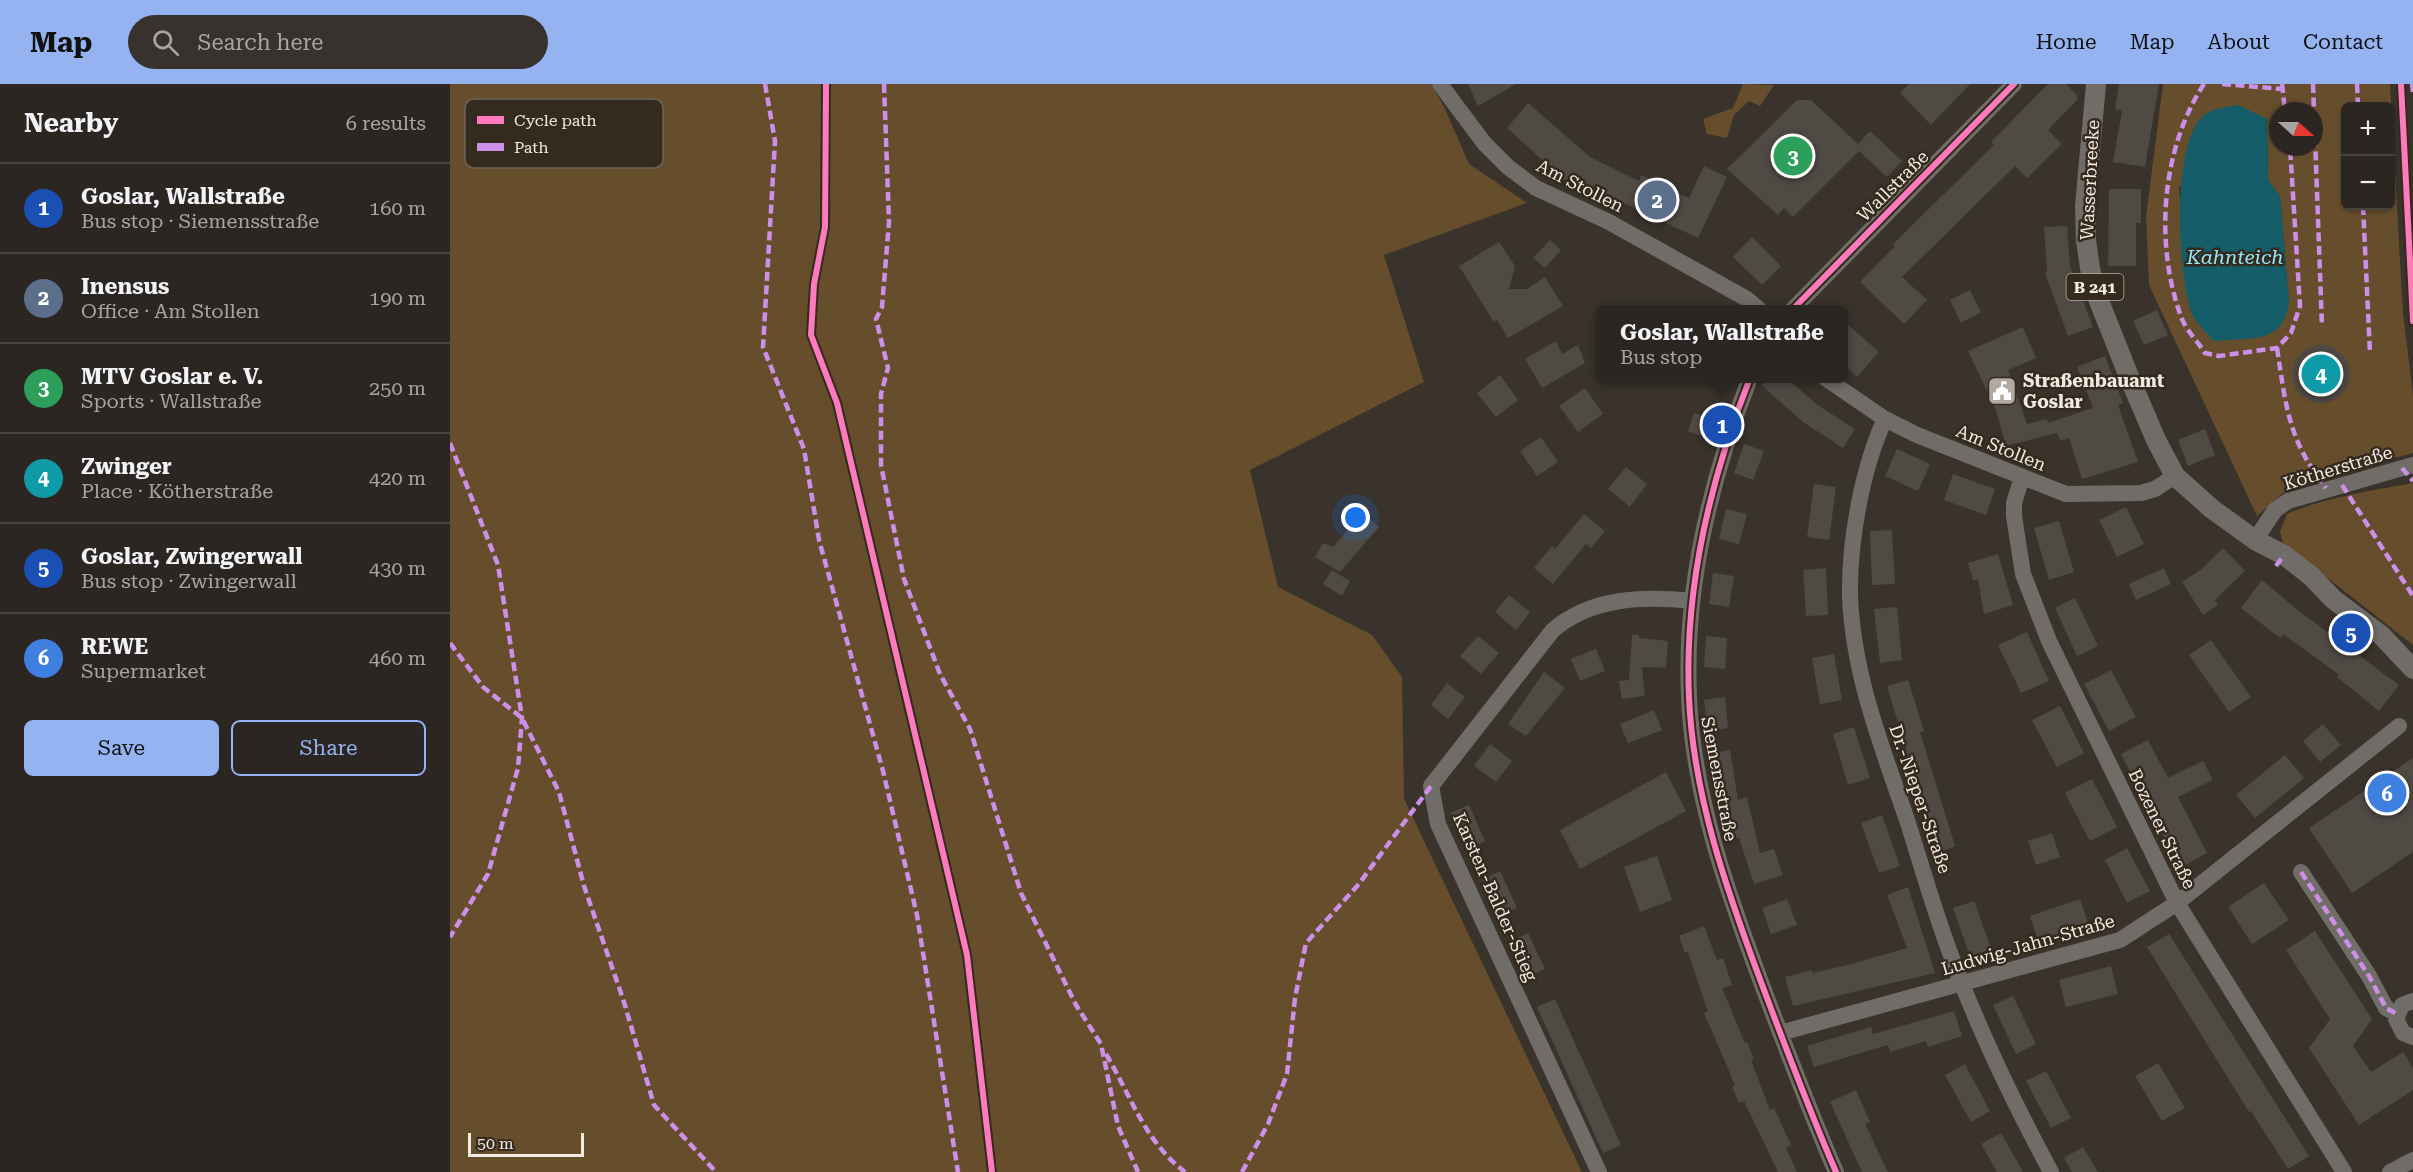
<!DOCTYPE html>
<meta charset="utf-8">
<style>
:root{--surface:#2b2621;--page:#37322e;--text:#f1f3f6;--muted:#a6a5a5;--line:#47433f;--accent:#95b2f1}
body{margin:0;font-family:"Roboto Serif",serif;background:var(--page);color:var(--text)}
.controls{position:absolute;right:18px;top:18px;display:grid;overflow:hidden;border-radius:9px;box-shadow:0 2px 4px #0004}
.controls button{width:54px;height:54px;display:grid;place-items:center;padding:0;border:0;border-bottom:2px solid var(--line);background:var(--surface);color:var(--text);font:30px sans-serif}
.compass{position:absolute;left:1819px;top:18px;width:54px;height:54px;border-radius:50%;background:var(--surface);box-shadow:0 2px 4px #0004;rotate:111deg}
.scale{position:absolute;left:18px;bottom:15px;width:116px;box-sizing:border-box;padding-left:6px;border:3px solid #f1eae2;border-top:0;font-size:16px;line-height:21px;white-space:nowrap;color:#f1eae2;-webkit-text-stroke:4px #342a1d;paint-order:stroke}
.you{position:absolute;left:906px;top:434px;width:21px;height:21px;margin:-15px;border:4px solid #fff;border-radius:50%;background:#1a73e8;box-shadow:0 0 0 9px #1a73e833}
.badge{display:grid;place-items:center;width:39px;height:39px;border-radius:50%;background:var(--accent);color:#fff;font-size:20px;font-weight:700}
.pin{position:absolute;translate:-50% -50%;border:3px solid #fff;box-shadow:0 2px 6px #0006}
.popup{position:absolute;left:1146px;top:221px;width:252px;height:78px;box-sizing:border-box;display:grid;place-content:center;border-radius:9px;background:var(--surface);filter:drop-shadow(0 2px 4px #0005);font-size:20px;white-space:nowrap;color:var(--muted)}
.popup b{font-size:22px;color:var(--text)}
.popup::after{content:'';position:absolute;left:50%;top:100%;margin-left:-12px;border:12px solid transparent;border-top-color:var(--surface)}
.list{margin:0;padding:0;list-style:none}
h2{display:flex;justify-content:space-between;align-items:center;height:78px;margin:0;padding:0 24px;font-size:26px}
h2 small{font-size:20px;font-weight:400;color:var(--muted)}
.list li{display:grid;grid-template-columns:39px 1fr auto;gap:18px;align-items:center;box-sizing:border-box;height:90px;padding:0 24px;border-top:2px solid var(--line)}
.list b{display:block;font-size:22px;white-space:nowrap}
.list p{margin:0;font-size:20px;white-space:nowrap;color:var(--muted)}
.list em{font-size:20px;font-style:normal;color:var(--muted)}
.actions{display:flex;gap:12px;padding:18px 24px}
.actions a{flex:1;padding:14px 0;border:2px solid var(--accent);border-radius:9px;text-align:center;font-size:21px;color:var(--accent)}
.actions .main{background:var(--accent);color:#111}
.icon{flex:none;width:33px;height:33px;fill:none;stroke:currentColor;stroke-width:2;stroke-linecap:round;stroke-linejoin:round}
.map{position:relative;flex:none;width:1963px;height:1088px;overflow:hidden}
header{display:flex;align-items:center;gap:36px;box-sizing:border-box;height:84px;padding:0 30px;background:var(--accent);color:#111}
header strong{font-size:28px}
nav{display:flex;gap:33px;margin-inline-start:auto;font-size:21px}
.search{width:420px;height:54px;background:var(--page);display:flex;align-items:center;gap:15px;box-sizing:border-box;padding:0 21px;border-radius:33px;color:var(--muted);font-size:22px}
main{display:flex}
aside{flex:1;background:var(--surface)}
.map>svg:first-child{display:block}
</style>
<header>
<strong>Map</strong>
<div class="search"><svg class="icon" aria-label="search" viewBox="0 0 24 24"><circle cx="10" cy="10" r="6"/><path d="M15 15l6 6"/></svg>Search here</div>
<nav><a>Home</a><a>Map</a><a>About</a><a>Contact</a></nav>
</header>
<main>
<aside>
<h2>Nearby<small>6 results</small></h2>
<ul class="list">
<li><span class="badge" style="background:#1a4fb4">1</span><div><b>Goslar, Wallstraße</b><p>Bus stop · Siemensstraße</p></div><em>160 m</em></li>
<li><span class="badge" style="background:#5c6f8a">2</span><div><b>Inensus</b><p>Office · Am Stollen</p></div><em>190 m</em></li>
<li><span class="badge" style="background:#2e9e5b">3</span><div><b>MTV Goslar e. V.</b><p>Sports · Wallstraße</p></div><em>250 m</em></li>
<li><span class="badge" style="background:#0f9aa8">4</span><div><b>Zwinger</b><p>Place · Kötherstraße</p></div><em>420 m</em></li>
<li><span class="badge" style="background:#1a4fb4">5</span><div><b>Goslar, Zwingerwall</b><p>Bus stop · Zwingerwall</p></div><em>430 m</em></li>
<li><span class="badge" style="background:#3f7fe0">6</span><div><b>REWE</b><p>Supermarket</p></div><em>460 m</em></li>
</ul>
<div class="actions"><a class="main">Save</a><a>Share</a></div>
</aside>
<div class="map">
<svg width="1963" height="1088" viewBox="0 0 1963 1088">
<rect width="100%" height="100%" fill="#39332c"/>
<!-- green -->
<path fill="#664e2c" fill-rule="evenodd" d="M0 0H981L994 23 1019 80 1077 119 934 171 974 298 800 386 828 503 922 551 952 593 954 715 1132 1088H0Z
M1293 0 1324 1 1310 22 1299 17 1284 31 1277 54 1257 50 1253 35 1283 24Z
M1713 0H1940L1953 229 1963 311V369L1860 396 1833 409 1807 432 1699 201 1696 133ZM1896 22H1940V122H1896ZM1828 27H1864V63H1828ZM1818 60V96L1830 113 1839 218 1743 231 1736 199 1729 103Z
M1963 399V561L1833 459 1830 448 1837 430C1877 413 1920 407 1963 399Z"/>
<!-- water -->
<path fill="#145d69" d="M1788 21 1817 35 1818 96 1830 113 1839 218C1833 262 1799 253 1763 257 1757 249 1748 241 1743 232 1727 198 1720 50 1757 29 1765 24 1778 23 1788 21Z"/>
<!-- building -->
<path fill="#504a44" d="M1018 0H1066L1028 22Z
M1459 0H1520L1481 41 1450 9Z
M1598 0H1616L1627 11V16L1598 46 1612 60 1577 94 1565 82 1452 193 1477 216 1454 240 1410 198 1445 162 1443 160 1544 61 1541 58Z
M1669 0H1709L1695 83 1663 78 1672 27 1665 25Z
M1347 16H1361L1408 60 1420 47 1452 77 1437 93 1409 67 1343 133 1334 124 1328 131 1277 85Z
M1078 19 1140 73 1189 97 1191 91 1239 114 1254 82 1277 93 1248 154 1161 113 1159 117 1118 99 1057 44Z
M1659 105H1691V139H1686V182H1658Z
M1617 142 1620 182 1643 243 1618 252 1595 189 1597 188 1594 143Z
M1302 153 1331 182 1312 201 1283 173Z
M1100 156 1111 166 1095 184 1083 174Z
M1049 158 1065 182 1059 205H1077L1095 193 1113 222 1058 254 1047 236 1044 238 1009 182Z
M1520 206 1531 228 1511 239 1500 216Z
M1707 226 1718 251 1694 261 1683 237Z
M1394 237 1429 268 1407 293 1394 280Z
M1573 243 1586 274 1558 286 1577 340 1597 335 1598 339 1643 324 1627 283 1655 272 1673 319 1668 321 1688 378 1632 395 1619 354 1610 357 1607 349 1556 362 1546 326 1518 267Z
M1106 257 1112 270 1128 261 1135 279 1092 304 1075 275Z
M1842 290a29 29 0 1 1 58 0a29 29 0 1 1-58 0Z
M1050 291 1068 316 1046 333 1027 309Z
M1317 294H1337L1366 320 1405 345 1393 364 1353 338 1311 301Z
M1135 304 1153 330 1128 348 1109 322Z
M1244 329 1258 334 1251 352 1238 347Z
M1755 345 1765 371 1738 382 1728 356Z
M1091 353 1108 378 1087 392 1070 367Z
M1294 360 1314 367 1303 396 1284 389Z
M1447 365 1480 380 1468 407 1435 392Z
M1176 383 1197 400 1180 423 1158 405Z
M1503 390 1545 405 1536 431 1494 416Z
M1364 400 1386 403 1379 456 1357 453Z
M904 422 929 443 890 488 865 473 873 459 883 463 900 443 893 435Z
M1676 423 1694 460 1667 473 1649 436Z
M1276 425 1297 430 1289 460 1269 455Z
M1134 430 1155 447 1141 464 1136 460 1103 500 1084 484 1102 462 1105 465Z
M1609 437 1624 488 1599 496 1584 444Z
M1442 446 1445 500 1422 501 1420 447Z
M1773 464 1795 487 1765 516 1768 521 1753 531 1732 498 1753 484Z
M1548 470 1563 521 1534 530 1528 496H1523L1518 479Z
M1376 484 1378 531 1356 532 1353 486Z
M1714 484 1721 500 1686 516 1679 500Z
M882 486 900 497 892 512 873 500Z
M1263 489 1284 492 1279 523 1259 520Z
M1812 496 1850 528 1949 601 1929 627 1887 593 1888 590 1833 550 1830 554 1791 524Z
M1059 511 1080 528 1066 546 1045 528Z
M1625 514 1648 562 1627 572 1605 524Z
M1447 523 1452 576 1430 579 1424 525Z
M1577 548 1599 597 1571 609 1548 561Z
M1182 551H1189V554L1218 557 1216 584 1192 583 1195 612 1172 615 1169 597 1179 596Z
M1028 552 1049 569 1031 590 1010 572Z
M1256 552 1277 554 1275 585 1254 583Z
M1761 556 1801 613 1779 628 1739 571Z
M1146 565 1155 587 1130 597 1121 575Z
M1384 570 1392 616 1370 620 1362 574Z
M1661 586 1686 633 1659 647 1634 600Z
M1094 588 1115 604 1076 652 1058 640Z
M1458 596 1474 647 1470 648 1505 762 1484 770 1454 673 1458 672 1437 602Z
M997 599 1015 613 998 635 981 621Z
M1275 613 1278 644 1258 647 1254 616Z
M1610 622 1634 669 1607 683 1582 636Z
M1204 626 1212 646 1178 659 1170 640Z
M1873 640 1891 661 1870 678 1853 657Z
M1404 643 1420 694 1398 701 1383 650Z
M1698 656 1718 694 1753 677 1763 696 1728 713 1757 769 1730 784 1671 670Z
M1040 660 1062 677 1046 698 1024 682Z
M1280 666 1288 716 1297 713 1310 769 1324 765 1333 791 1304 800 1289 754H1285L1273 699 1264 700 1259 670Z
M1835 671 1854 694 1805 734 1786 711Z
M1963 674V768L1902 809 1859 744Z
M1216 688 1236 727 1130 785 1110 746Z
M1642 695 1667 743 1640 757 1615 709Z
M1019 721 1035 757 1017 766 1000 729Z
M1432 731 1450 782 1429 789 1411 739Z
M1602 749 1610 773 1586 781 1578 757Z
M1677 764 1700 807 1677 819 1655 776Z
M1207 772 1222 816 1190 828 1174 783Z
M1050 787 1067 824 1049 833 1032 796Z
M1814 799 1839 836 1802 860 1778 823Z
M1458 803 1485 889 1343 922 1335 893 1362 886 1363 889 1401 880 1457 864 1437 811Z
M1337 815 1347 841 1321 850 1312 824Z
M1630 815 1639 842 1589 859 1580 832Z
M1524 817 1542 867 1521 875 1503 824Z
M1254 842 1267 876 1273 874 1282 901 1272 904 1295 959 1297 958 1304 975 1301 976 1320 1026 1324 1024 1341 1061 1336 1064 1347 1088H1328L1294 1017 1289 1019 1282 1003 1285 1001 1254 929 1258 928 1238 868 1235 869 1229 852Z
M1865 847 1922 935 1903 962 1921 988 1953 968 1963 984V1006L1909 1041 1859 964 1880 935 1836 866Z
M1078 849 1095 885 1077 894 1060 857Z
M1719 850 1859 1072 1838 1085 1801 1027 1799 1028 1697 863Z
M1661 882 1668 910 1616 923 1609 896Z
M1563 912 1586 960 1566 970 1543 921Z
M1105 915 1171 1061 1153 1069 1087 923Z
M1504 927 1512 952 1478 963 1476 957 1440 968 1438 961 1364 983 1357 962 1421 943 1423 950Z
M1708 979 1735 1024 1712 1037 1685 992Z
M1515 980 1540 1027 1521 1038 1495 991Z
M1596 987 1621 1034 1601 1044 1576 997Z
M1406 1006 1420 1038 1415 1040 1438 1088H1412L1380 1018Z
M1551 1049 1564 1072 1573 1088H1547L1531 1060Z
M1633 1063 1648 1088H1622L1614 1074Z"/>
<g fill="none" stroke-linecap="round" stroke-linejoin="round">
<!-- minor -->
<path stroke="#706d69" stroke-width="16" d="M990 0 1034 59 1058 83 1086 104 1159 138 1297 215 1310 226
M1342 226 1564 0
M1300 294C1260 396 1234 503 1239 613 1243 711 1277 807 1311 898 1335 962 1359 1026 1386 1088
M1375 294 1435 335 1467 351 1616 410 1691 409 1705 405 1725 392
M1435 335C1412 384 1399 458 1400 512 1403 591 1432 663 1457 736 1473 786 1487 838 1507 887 1533 955 1566 1023 1601 1088
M1572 393 1564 419V432L1573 490 1599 557 1727 819 1894 1088
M1805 456 1825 426 1838 417 1963 381
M1851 788 1919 892 1936 924 1947 930
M1963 917 1952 921 1946 935 1953 949 1963 953
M1330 949 1670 856 1727 819 1949 642
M1149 1088 988 740 981 702 1103 546C1142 513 1193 512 1242 517
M1940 1088 1963 1076"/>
<!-- major -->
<path stroke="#706d68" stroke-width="20" d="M1646 0 1635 122 1636 156 1640 184 1645 207 1680 295 1706 356 1725 392 1762 425 1805 456 1834 471 1861 492 1883 515 1932 552 1963 585"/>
<!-- quiet -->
<path stroke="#ce8fe9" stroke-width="4.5" stroke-dasharray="9 4.5" stroke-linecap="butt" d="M315 0 325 57 313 263 354 365 369 456 433 687 467 831 508 1088
M434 0 439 138 432 223 426 235 438 284 431 310V381L454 495 490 590 520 645 571 809 626 921 651 960 668 1042 688 1088
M1754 0C1711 65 1704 162 1732 235 1737 247 1748 258 1755 269L1769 272 1827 264 1841 249 1850 222 1840 63
M1772 0 1833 5
M1832 0 1835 27
M1863 0 1872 243
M1907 0 1908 22
M1962 0 1963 8
M1913 122 1920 269
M1827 264C1836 322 1838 356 1876 404
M0 359 48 481 72 634 68 684 38 790 0 853
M1952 384 1963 397
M1892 401 1963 512
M1826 482 1834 471
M0 559 33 603 72 634 109 708 134 802 174 918 204 1021 266 1088
M1851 788 1919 892 1936 924 1947 930
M656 970C681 1012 695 1058 735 1088
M792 1088 818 1040 837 990 845 914 856 859 908 801 981 702"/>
<!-- cycleway casing -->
<g stroke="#342a1d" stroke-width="10">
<path id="cycleway" d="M376 0 375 143 364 200 361 251 387 319 517 871 542 1088
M1951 0 1963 237
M1342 226 1564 0
M1300 294C1260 396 1234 503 1239 613 1243 711 1277 807 1311 898 1335 962 1359 1026 1386 1088"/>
</g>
<!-- cycleway -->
<use href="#cycleway" stroke="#fd7abc" stroke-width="6"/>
</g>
<!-- icons -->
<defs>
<g id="civic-square" transform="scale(1.5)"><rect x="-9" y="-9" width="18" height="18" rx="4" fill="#b1aaa2" stroke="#342a1d"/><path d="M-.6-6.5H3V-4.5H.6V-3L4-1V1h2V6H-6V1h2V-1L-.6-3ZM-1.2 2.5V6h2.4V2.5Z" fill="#fff"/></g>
</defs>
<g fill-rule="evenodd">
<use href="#civic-square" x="1552" y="307"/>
</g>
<g text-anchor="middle" stroke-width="5" stroke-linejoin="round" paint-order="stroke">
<!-- shield labels -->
<rect fill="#342a1d" stroke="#b8b0a7" stroke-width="1.5" x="1616.5" y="190" width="57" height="26" rx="4.5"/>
<g font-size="16" font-weight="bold" fill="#f1eae2">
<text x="1645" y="209">B 241</text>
</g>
<!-- street labels -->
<g font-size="18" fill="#f1eae2" stroke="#342a1d">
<text transform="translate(1640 96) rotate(-87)" y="6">Wasserbreeke</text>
<text transform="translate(1130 102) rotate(27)" y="6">Am Stollen</text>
<text transform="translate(1443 102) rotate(-45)" y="6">Wallstraße</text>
<text transform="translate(1551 364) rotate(22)" y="6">Am Stollen</text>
<text transform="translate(1888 384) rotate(-17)" y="6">Kötherstraße</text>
<text transform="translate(1269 695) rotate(79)" y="6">Siemensstraße</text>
<text transform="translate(1470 715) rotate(71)" y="6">Dr.-Nieper-Straße</text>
<text transform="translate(1712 745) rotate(64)" y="6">Bozener Straße</text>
<text transform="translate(1045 813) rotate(66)" y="6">Karsten-Balder-Stieg</text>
<text transform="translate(1578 861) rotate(-16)" y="6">Ludwig-Jahn-Straße</text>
</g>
<!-- poi labels -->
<g font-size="18" font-weight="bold" fill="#f1eae2" stroke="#342a1d" text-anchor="start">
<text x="1573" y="303">Straßenbauamt<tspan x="1573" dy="21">Goslar</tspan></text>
</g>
<!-- water labels -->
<g font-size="20" font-style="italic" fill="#93e5f7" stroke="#342a1d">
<text x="1785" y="180">Kahnteich</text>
</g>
</g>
<!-- legend -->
<rect x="15" y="15" width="198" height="69" rx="9" fill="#342a1d" stroke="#6d6458" stroke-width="1.5"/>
<rect x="27" y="32" width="27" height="8" fill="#fd7abc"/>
<rect x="27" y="59" width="27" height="8" fill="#ce8fe9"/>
<g font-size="16" fill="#f1eae2">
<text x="64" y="42">Cycle path</text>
<text x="64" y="69">Path</text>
</g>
</svg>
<div class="controls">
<button>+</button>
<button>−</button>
</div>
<svg class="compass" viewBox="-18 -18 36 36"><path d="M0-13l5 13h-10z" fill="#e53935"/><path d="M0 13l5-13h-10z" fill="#a6a5a5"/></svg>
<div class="scale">50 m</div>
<div class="you"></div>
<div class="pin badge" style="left:1272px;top:341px;background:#1a4fb4">1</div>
<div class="popup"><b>Goslar, Wallstraße</b>Bus stop</div>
<div class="pin badge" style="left:1207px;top:116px;background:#5c6f8a">2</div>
<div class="pin badge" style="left:1343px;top:72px;background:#2e9e5b">3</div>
<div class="pin badge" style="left:1871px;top:290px;background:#0f9aa8">4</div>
<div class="pin badge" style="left:1901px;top:549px;background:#1a4fb4">5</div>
<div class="pin badge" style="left:1937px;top:709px;background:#3f7fe0">6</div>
</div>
</main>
